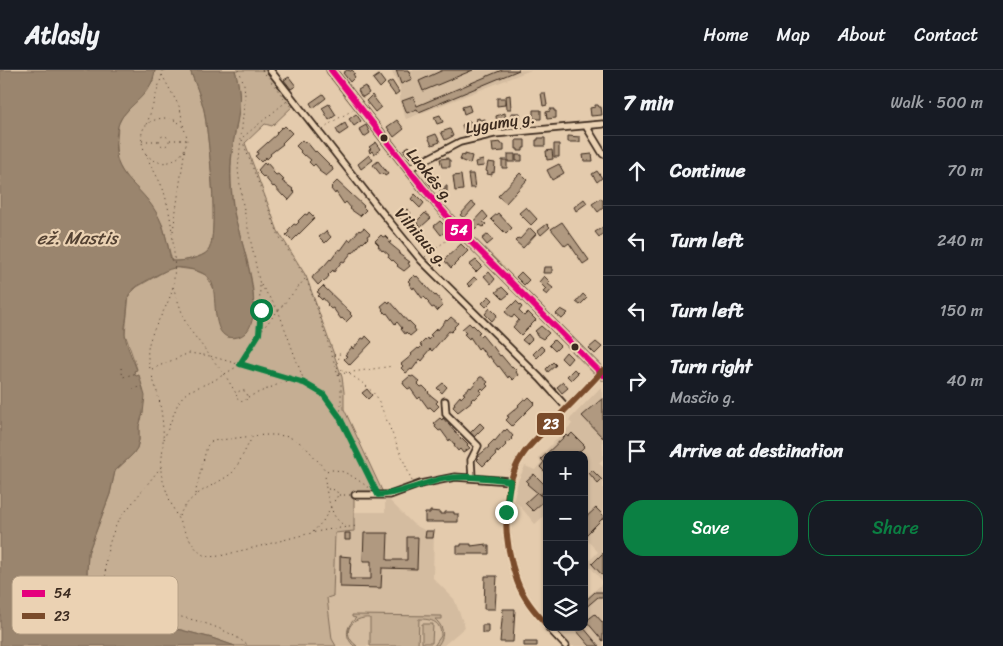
<!DOCTYPE html>
<meta charset="utf-8">
<style>
:root{--surface:#171b24;--page:#20242c;--text:#f1f3f6;--muted:#9ea1a6;--line:#363941;--accent:#0b8043}
body{margin:0;font-family:Sriracha,sans-serif;background:var(--page);color:var(--text)}
.controls{position:absolute;right:15px;bottom:15px;display:grid;overflow:hidden;border-radius:10px;box-shadow:0 1px 4px #0004}
.controls button{width:45px;height:45px;display:grid;place-items:center;padding:0;border:0;border-bottom:1px solid var(--line);background:var(--surface);color:var(--text);font:25px sans-serif}
.stop{position:absolute;width:15px;height:15px;margin:-11px;border:4px solid #0b8043;border-radius:50%;background:#fff}
.stop.end{background:#0b8043;border-color:#fff;box-shadow:0 1px 5px #0008}
.list{margin:0;padding:0;list-style:none}
h2{display:flex;justify-content:space-between;align-items:center;height:65px;margin:0;padding:0 20px;font-size:21px}
h2 small{font-size:16px;font-weight:400;color:var(--muted)}
.list li{display:grid;grid-template-columns:32px 1fr auto;gap:15px;align-items:center;box-sizing:border-box;height:70px;padding:0 20px;border-top:1px solid var(--line)}
.list b{display:block;font-size:19px;white-space:nowrap}
.list p{margin:0;font-size:16px;white-space:nowrap;color:var(--muted)}
.list em{font-size:16px;font-style:normal;color:var(--muted)}
.actions{display:flex;gap:10px;padding:15px 20px}
.actions a{flex:1;padding:11px 0;border:1px solid var(--accent);border-radius:20px;text-align:center;font-size:18px;color:var(--accent)}
.actions .main{background:var(--accent);color:#fff}
.icon{flex:none;width:28px;height:28px;fill:none;stroke:currentColor;stroke-width:2;stroke-linecap:round;stroke-linejoin:round}
.map{position:relative;flex:none;width:603px;height:576px;overflow:hidden}
header{display:flex;align-items:center;gap:30px;box-sizing:border-box;height:70px;padding:0 25px;background:var(--surface);border-bottom:1px solid var(--line)}
header strong{font-size:24px}
nav{display:flex;gap:28px;margin-inline-start:auto;font-size:18px}
main{display:flex}
aside{flex:1;background:var(--surface)}
.map>svg:first-child{display:block}
</style>
<header>
<strong>Atlasly</strong>
<nav><a>Home</a><a>Map</a><a>About</a><a>Contact</a></nav>
</header>
<main>
<div class="map">
<svg width="603" height="576" viewBox="0 0 603 576">
<rect width="100%" height="100%" fill="#e4cbad"/>
<filter id="ink" filterUnits="userSpaceOnUse"><feTurbulence type="fractalNoise" baseFrequency=".02" numOctaves="2"/><feDisplacementMap in="SourceGraphic" scale="10" xChannelSelector="R" yChannelSelector="G"/><feConvolveMatrix kernelMatrix="1 2 1 2 8 2 1 2 1" color-interpolation-filters="sRGB"/></filter>
<g filter="url(#ink)">
<!-- built -->
<path fill="#d4bca0" d="M391 0H531L406 49 400 33V18Z
M602 316 603 389 599 393 603 397V512L587 493 598 482 584 467V385H547V443L535 454 514 429 518 411 525 396 535 400 541 393 538 388 572 354 569 350Z
M385 430H389L413 454 426 461H434L433 508 454 529 465 557 443 576H336L332 569 327 527 333 526 335 463 354 461V442H385Z
M603 513V576H572L554 557H584V530Z"/>
<!-- green -->
<path fill="#c5ae93" stroke="#806c58" d="M155 0H190C195 13 201 27 204 40 208 61 220 167 208 181 202 188 180 192 172 191L163 156 155 142 146 128 128 111 116 90 118 55 122 47 153 11Z
M235 0H266L294 35 272 56 265 54 245 73 278 161 306 206 342 307 344 322V339L385 427H354V461L335 463 333 526 327 528 332 569 336 576H235L212 568 181 560 141 555 134 552 92 530 89 523 87 502 88 483 110 424 115 401 133 384 137 378 139 370V356L143 343 134 301 137 299 125 264 129 225 137 217 172 197 194 200 206 205 241 265C271 242 239 171 234 141 231 122 230 102 232 83 235 50 245 36 235 0Z
M352 545 442 546V549H435C444 557 445 566 438 575L434 576 441 566C441 552 432 549 419 549L418 576H370V548C352 546 339 563 357 576H354C344 567 346 556 356 548L352 547Z
M422 554H433L432 573H422Z"/>
<!-- water -->
<path fill="#9a856e" stroke="#74614e" d="M0 0H155C152 28 123 36 118 56 107 107 135 107 156 142 165 157 167 173 171 190L172 191H175C184 191 202 188 208 181 220 167 208 61 204 40 201 27 195 13 190 0H235C245 35 236 49 232 82 229 101 231 124 234 143 239 166 273 257 238 267 209 274 218 228 212 213 209 206 202 202 194 200 176 195 171 198 155 206 147 211 136 215 130 223 127 229 128 235 127 241 127 249 124 256 125 264 126 276 133 289 137 300L134 301 136 306 139 305 145 326 143 343 139 356V370L137 378 133 384 115 401 110 424 88 483 87 502 89 523 92 530 134 552 141 555 181 560 212 568 235 576H0Z"/>
<!-- building -->
<path fill="#b09980" stroke="#3b2a1e" d="M347 0 351 1 352 0 355 3 353 4 355 7 350 12 343 3Z
M396 0H408L412 9 401 14Z
M443 0H473L423 21 419 11Z
M502 0H519L419 42 417 39 407 43 402 31 413 27 417 36Z
M379 5 385 13 380 18 373 9Z
M289 7 296 16 291 19 284 10Z
M392 11 399 22 395 25 387 14Z
M365 16 369 23 363 27 361 26 358 20Z
M541 23H545L547 35 543 36Z
M323 24 326 28 313 38 310 33Z
M372 25 381 37 375 42 366 31Z
M510 25 511 39H507L506 26Z
M497 28H505V35L497 36Z
M329 34 336 45 329 50 322 38Z
M469 35 471 41 464 44 462 37Z
M595 35H598L599 37H601L602 45 591 46 590 38 595 37Z
M550 39H554V41H556V48L547 49 546 42 550 41Z
M533 40H541V49H533Z
M505 43 506 52 497 54 496 46Z
M511 43H520V50L511 51Z
M356 44 361 51 354 56 349 49Z
M440 45 443 52 437 54 434 47Z
M479 48 480 50 485 49 486 57 478 58 476 49Z
M397 50 404 59 394 67 387 57Z
M470 51 472 60 464 62 462 55Z
M345 53 348 59 339 65 336 59Z
M366 55 370 63 364 67 359 59Z
M285 56 292 63 282 73 283 74 270 84 271 85 267 89 266 87 261 92 255 86 258 84 257 82 277 64 276 63 282 57 283 58Z
M450 59 453 66 445 70 441 62Z
M436 64 440 72 432 75 428 67Z
M568 66 580 67V72H568Z
M538 68H545V76H536V70H538Z
M302 70 305 73 306 71 315 82 316 81 332 97 333 100 326 106 319 101 320 100 315 94 313 96 309 92 311 90 305 85 304 86 300 82 301 81 296 76Z
M516 70H525V78H523V81H518V79H516Z
M376 72 381 79 374 84 372 81 370 83 369 80 371 79 369 77Z
M501 72V74H504V81L493 82 492 73Z
M554 74H559V87H554Z
M409 76 415 84 410 88 403 80Z
M552 80 553 89 547 90 546 81Z
M465 84 472 86 470 94 460 90 462 85 465 86Z
M508 84H515V92H508Z
M592 84 593 91H584L583 85Z
M369 85 373 90 361 99 358 94Z
M516 85H522V91H516Z
M448 88V90H450V97H442L440 89Z
M483 90 484 96 476 97 475 92Z
M502 90H507V98H502Z
M378 91 388 104 385 106 383 103 381 105 373 95Z
M488 92 495 93 494 103 492 102V105L487 104 488 102 486 101Z
M264 93 266 95 267 93 274 101 273 102 276 105 278 104 284 110 282 111 293 119 292 120 295 123 289 130 284 125 283 126 274 116 273 117 264 106 263 107 259 103 260 102 258 100Z
M559 94 564 103 552 110 547 100Z
M597 101 602 108 597 112 592 104Z
M520 103 527 110 506 133 498 126Z
M468 104H473L475 118H470Z
M435 105 438 109 435 111 439 116 434 120 427 111Z
M461 105 463 120 455 121 453 106Z
M337 111 364 136 363 137 366 140 360 146 350 139 351 138 346 132 344 134 336 122 335 124 331 119 332 118 331 117Z
M445 116H447V128H440V120H445Z
M415 124 424 133 420 138 411 129Z
M601 128 603 131V138L598 142 592 134Z
M584 129 587 133 576 141 574 137Z
M472 132 476 135 464 148 460 145Z
M526 137 537 149 531 155 519 143Z
M407 139 411 143 402 150 398 146Z
M483 141 488 147 483 152 486 154 483 157 480 155 476 159 471 154Z
M309 142 315 148 292 171 286 165 289 162 288 160 294 154 296 155 299 152 298 151 305 144 307 145Z
M425 143 431 148 421 157 416 152Z
M498 143 512 158 506 164 491 149Z
M440 151 448 159 441 165 434 156Z
M562 152 589 190 583 194 569 173 565 176 551 159Z
M547 154 550 157 541 165 538 161Z
M603 157V164L599 167 595 162Z
M364 158 370 164 367 166 368 168 363 173 362 172 353 183 352 182 344 192 342 191 334 202 333 200 328 205 329 206 324 212 323 210 318 215 312 208 314 205 324 196 330 189 331 190 339 179 341 180 349 169 350 171 359 160 360 161Z
M530 158 536 164 523 178 515 171 518 168 520 169Z
M326 161 331 167 325 173 319 167Z
M488 164 493 170 487 175 482 169Z
M381 165 383 167 385 166 391 172 389 173 400 182 399 184 410 192 408 193 410 196 404 201 397 196 398 195 393 190 392 191 388 187 389 185 383 180 382 181 378 176 379 175 375 171Z
M461 174 468 181 451 198 444 190Z
M476 190 482 196 476 202 469 195Z
M544 197H552V203H543Z
M489 202 495 209 491 214 484 206Z
M521 202 529 210 524 215 516 207Z
M414 205 416 207 417 206 435 226 436 225 442 232 441 233 443 235 437 241 434 237 432 238 428 233 429 232 424 227 422 228 414 217 413 219 409 214 410 213 408 211Z
M544 206 550 212 548 214 553 218 547 225 543 222 546 219 539 212Z
M474 207 477 210 470 217 467 214Z
M323 216 351 243 350 244 352 246 346 252 342 248 341 249 333 238 331 239 327 235 328 234 323 228 322 230 318 226 320 224 317 222Z
M502 217 509 224 503 229 496 222Z
M583 224 587 228 580 235 576 232Z
M489 226 493 230 486 237 482 233Z
M387 231 389 233 390 231 408 252 409 251 415 257 414 258 416 261 410 266 406 262 405 264 401 259 402 258 397 252 395 254 387 243 386 244 382 240 383 239 381 236Z
M516 231 522 237 519 241 524 246 528 242 536 250 521 265 513 257 519 250 514 245 512 248 505 242Z
M490 238 497 245 492 251 485 244Z
M561 239 568 243 562 249 556 244Z
M451 247 458 253 454 257 455 258 451 262 449 261 432 281 430 279 425 285 426 286 422 291 420 289 412 300 411 299 406 303 401 298 403 296 401 294 412 285 411 284 418 278 419 279 422 276 420 275 427 268 428 270 432 266 430 265 437 258 438 260 446 250 447 251Z
M469 253 472 256 473 255 480 262 478 263 481 266 482 265 491 276 492 275 500 286 501 285 512 298 513 297 517 301 516 302 518 305 513 310 509 306 508 308 499 296 498 297 489 286 488 288 480 277 478 279 470 267 469 269 464 264 466 263 462 259Z
M541 256 549 263 543 269 536 265 537 263 535 261Z
M528 264 532 269 527 274 522 270Z
M366 266 372 272 350 295 344 289 347 286 345 285 352 277 353 279 362 268 364 269Z
M554 270 560 276 555 281 549 275Z
M596 272 602 277 595 284 589 278Z
M541 276 545 280 537 288 533 284Z
M566 282 572 288 567 294 561 288Z
M553 292 556 295 548 302 546 299Z
M574 299 578 303 571 310 567 306Z
M410 306 411 307 413 306 420 312 418 314 421 317 423 316 429 322 428 323 438 331 436 333 439 336 434 341 430 337 428 338 420 327 418 329 410 318 408 319 404 315 403 312Z
M480 307H482L488 312 486 314 488 316 484 320 482 318 480 320 482 322 475 329 473 328 471 330 472 331 458 342 453 337 455 334 454 333 460 326 461 328 465 324 463 323 470 317 471 318Z
M563 312 568 318 562 323 557 317Z
M443 313 447 317 442 323 437 318Z
M367 319 372 325 368 329 362 323Z
M529 327 535 333 512 356 506 350 509 347 507 346 519 336 518 335 524 329 526 330Z
M603 328V368L582 346Z
M440 348 442 350 443 348 461 369 462 368 468 374 467 375 470 378 463 383 460 379 458 381 454 376 455 375 450 369 449 371 441 360 439 361 435 357 436 355 434 353Z
M480 353 484 357 474 367 470 363Z
M507 359 513 366 511 368 512 369 508 373 507 372 505 374 506 375 498 383 497 381 495 384 496 385 489 392 488 391 483 396 477 390 480 387 478 386 489 377 488 376 494 370 495 371 504 360 505 361Z
M572 363 585 376 576 385H547V404L540 397 544 392 541 389 566 365 568 367Z
M592 400 602 410 598 414 589 403Z
M534 404 547 417 540 425 527 414 528 413 526 411Z
M537 422 545 430 533 441 525 433Z
M596 438 603 445V448L586 465 584 463V449Z
M430 441 440 442V444H445V442H454V444H458V452H425V443H430Z
M426 461H434L433 468H425Z
M345 463H350V470H345Z
M364 463H388L387 490H407V467H418L417 499 382 498 381 518 340 517V486L351 487 350 509H371V491H363Z
M461 474H471V476L486 474V476H489V484H457V476H461Z
M603 483V506L592 494Z
M485 506H497L495 539H484Z
M595 522H603V527H598L584 539V532Z
M503 539H515L513 572H500Z
M595 544 603 553V571L586 551Z
M482 555H488V563H482Z
M579 557H583L599 576H590L576 560Z
M524 572H537V576H524Z"/>
<g fill="none" stroke-linecap="round" stroke-linejoin="round">
<!-- street casing -->
<g stroke="#3b2a1e" stroke-width="9">
<path id="street" d="M270 0 376 135 421 190 540 308 567 338
M586 56 603 84
M408 99 460 72 494 64 603 54
M445 331 446 344 478 376 471 390 472 407
M355 425H390L420 414 455 407 510 411
M547 555C535 542 523 528 517 511 504 473 499 421 522 386 530 373 543 363 553 352 570 335 587 318 603 300
M548 557 566 576"/>
</g>
<!-- secondary casing -->
<g stroke="#3b2a1e" stroke-width="11">
<path id="secondary" d="M331 0 424 119 459 160 603 305"/>
</g>
<!-- path -->
<path stroke="#3b2a1e" stroke-width="1" stroke-dasharray="1 4" stroke-linecap="butt" d="M262 0 291 37
M162 5 180 38 184 59
M147 54 162 5V0
M323 60 332 52 353 40
M159 71a5 5 0 1 1 10 0a5 5 0 1 1-10 0Z
M243 67 287 31
M170 70H186
M242 70 279 166 306 208 317 238 341 314V338L339 346
M142 71H158
M146 84C169 109 202 74 179 53 173 48 165 47 158 49 120 59 159 103 164 122 168 135 171 150 172 163 174 179 176 200 173 216 169 238 151 257 148 279 146 295 157 317 160 334 162 346 164 359 163 372 163 382 161 392 161 402 163 418 189 482 206 486 217 488 228 484 239 481 264 476 288 468 312 463 327 459 342 458 357 456
M173 161 185 78
M425 187 453 165
M261 215 278 240 304 311
M173 217 185 251 190 260 210 286 304 313 323 324 339 346 376 419
M259 263 305 209
M334 285 340 284 337 294
M337 297C352 305 366 314 377 327L412 411
M121 298 123 307 137 303
M152 299 189 283 210 286 225 305 237 325
M339 304 393 296
M133 319 143 316
M236.5 326a5.5 5.5 0 1 1 11 0a5.5 5.5 0 1 1-11 0Z
M248 327 291 309
M164 369 178 333 183 326 189 321 213 311 238 296 259 263 260 215 242 130 238 100 245 25 244 14 239 0
M161 397 118 451C109 470 98 504 112 524 117 532 126 535 135 538 175 546 216 550 249 576
M326 402C323 413 329 434 334 445 337 450 341 453 346 457
M328 419 336 420 338 424 336 430 331 432
M195 424 207 376 212 371 253 366
M339 425H350
M179 446C191 421 212 418 232 403 237 398 248 374 253 366 295 362 300 369 326 401 343 396 358 411 371 419
M313 462 323 451 331 437"/>
<!-- street -->
<use href="#street" stroke="#ebd2b3" stroke-width="5.5"/>
<!-- secondary -->
<use href="#secondary" stroke="#ebd2b3" stroke-width="8"/>
<!-- bus-1 casing -->
<g stroke="#ebd2b3" stroke-width="10">
<path id="bus-1" d="M331 0 424 119 459 160 603 305"/>
</g>
<!-- bus-2 casing -->
<g stroke="#ebd2b3" stroke-width="10">
<path id="bus-2" d="M547 555C535 542 523 528 517 511 504 473 499 421 522 386 530 373 543 363 553 352 570 335 587 318 603 300"/>
</g>
<!-- bus-1 -->
<use href="#bus-1" stroke="#e5007d" stroke-width="6"/>
<!-- bus-2 -->
<use href="#bus-2" stroke="#7a4b2a" stroke-width="6"/>
</g>
</g>
<g fill="none" stroke-linecap="round" stroke-linejoin="round" filter="url(#ink)">
<!-- route -->
<path stroke="#0b8043" stroke-width="6" d="M261 240 259 264 240 294 304 313 323 324 339 346 378 425C400 424 421 414 442 409 462 405 484 408 504 410L510 411 506 442"/>
</g>
<!-- markers -->
<g fill="#3b2a1e" stroke="#ebd2b3" stroke-width="2">
<circle cx="384" cy="68" r="4.5"/>
<circle cx="575" cy="277" r="4.5"/>
</g>
<g text-anchor="middle" stroke-width="4.5" stroke-linejoin="round" paint-order="stroke">
<!-- street labels -->
<g font-size="16" fill="#3b2a1e" stroke="#ebd2b3">
<text transform="translate(500 52) rotate(-9)" y="6">Lygumų g.</text>
<text transform="translate(431 105) rotate(51)" y="6">Luokės g.</text>
<text transform="translate(422 167) rotate(49)" y="6">Vilniaus g.</text>
</g>
<!-- water labels -->
<g font-size="18" font-style="italic" fill="#534132" stroke="#ebd2b3">
<text x="77" y="174">ež. Mastis</text>
</g>
</g>
<!-- legend -->
<rect x="12" y="506" width="166" height="58" rx="8" fill="#ebd2b3" stroke="#b6a086" stroke-width="1"/>
<rect x="22" y="520" width="23" height="7" fill="#e5007d"/>
<rect x="22" y="543" width="23" height="6" fill="#7a4b2a"/>
<g font-size="14" fill="#3b2a1e">
<text x="54" y="528">54</text>
<text x="54" y="551">23</text>
</g>
<g stroke="#ebd2b3" stroke-width="2">
<rect x="444" y="148" width="29" height="24" rx="5" fill="#e5007d"/>
<rect x="536" y="342" width="29" height="24" rx="5" fill="#7a4b2a"/>
</g>
<g font-size="14" text-anchor="middle" font-weight="bold" fill="#fff">
<text x="459" y="165">54</text>
<text x="551" y="359">23</text>
</g>
</svg>
<div class="controls">
<button>+</button>
<button>−</button>
<button><svg class="icon" aria-label="locate" viewBox="0 0 24 24"><circle cx="12" cy="12" r="6"/><path d="M12 2v4M12 18v4M2 12h4M18 12h4"/></svg></button>
<button><svg class="icon" aria-label="layers" viewBox="0 0 24 24"><path d="M12 4l9 5-9 5-9-5zM3 14l9 5 9-5"/></svg></button>
</div>
<div class="stop" style="left:261px;top:240px"></div>
<div class="stop end" style="left:506px;top:442px"></div>
</div>
<aside>
<h2>7 min<small>Walk · 500 m</small></h2>
<ul class="list">
<li><svg class="icon" aria-label="ahead" viewBox="0 0 24 24"><path d="M12 20V5M6 11l6-6 6 6"/></svg><div><b>Continue</b></div><em>70 m</em></li>
<li><svg class="icon" aria-label="left" viewBox="0 0 24 24"><path d="M17 20v-9H6M10 6l-5 5 5 5"/></svg><div><b>Turn left</b></div><em>240 m</em></li>
<li><svg class="icon" aria-label="left" viewBox="0 0 24 24"><path d="M17 20v-9H6M10 6l-5 5 5 5"/></svg><div><b>Turn left</b></div><em>150 m</em></li>
<li><svg class="icon" aria-label="right" viewBox="0 0 24 24"><path d="M7 20v-9h11M14 6l5 5-5 5"/></svg><div><b>Turn right</b><p>Masčio g.</p></div><em>40 m</em></li>
<li><svg class="icon" aria-label="arrive" viewBox="0 0 24 24"><path d="M6 21V4h12l-3 4 3 4H6"/></svg><div><b>Arrive at destination</b></div></li>
</ul>
<div class="actions"><a class="main">Save</a><a>Share</a></div>
</aside>
</main>
